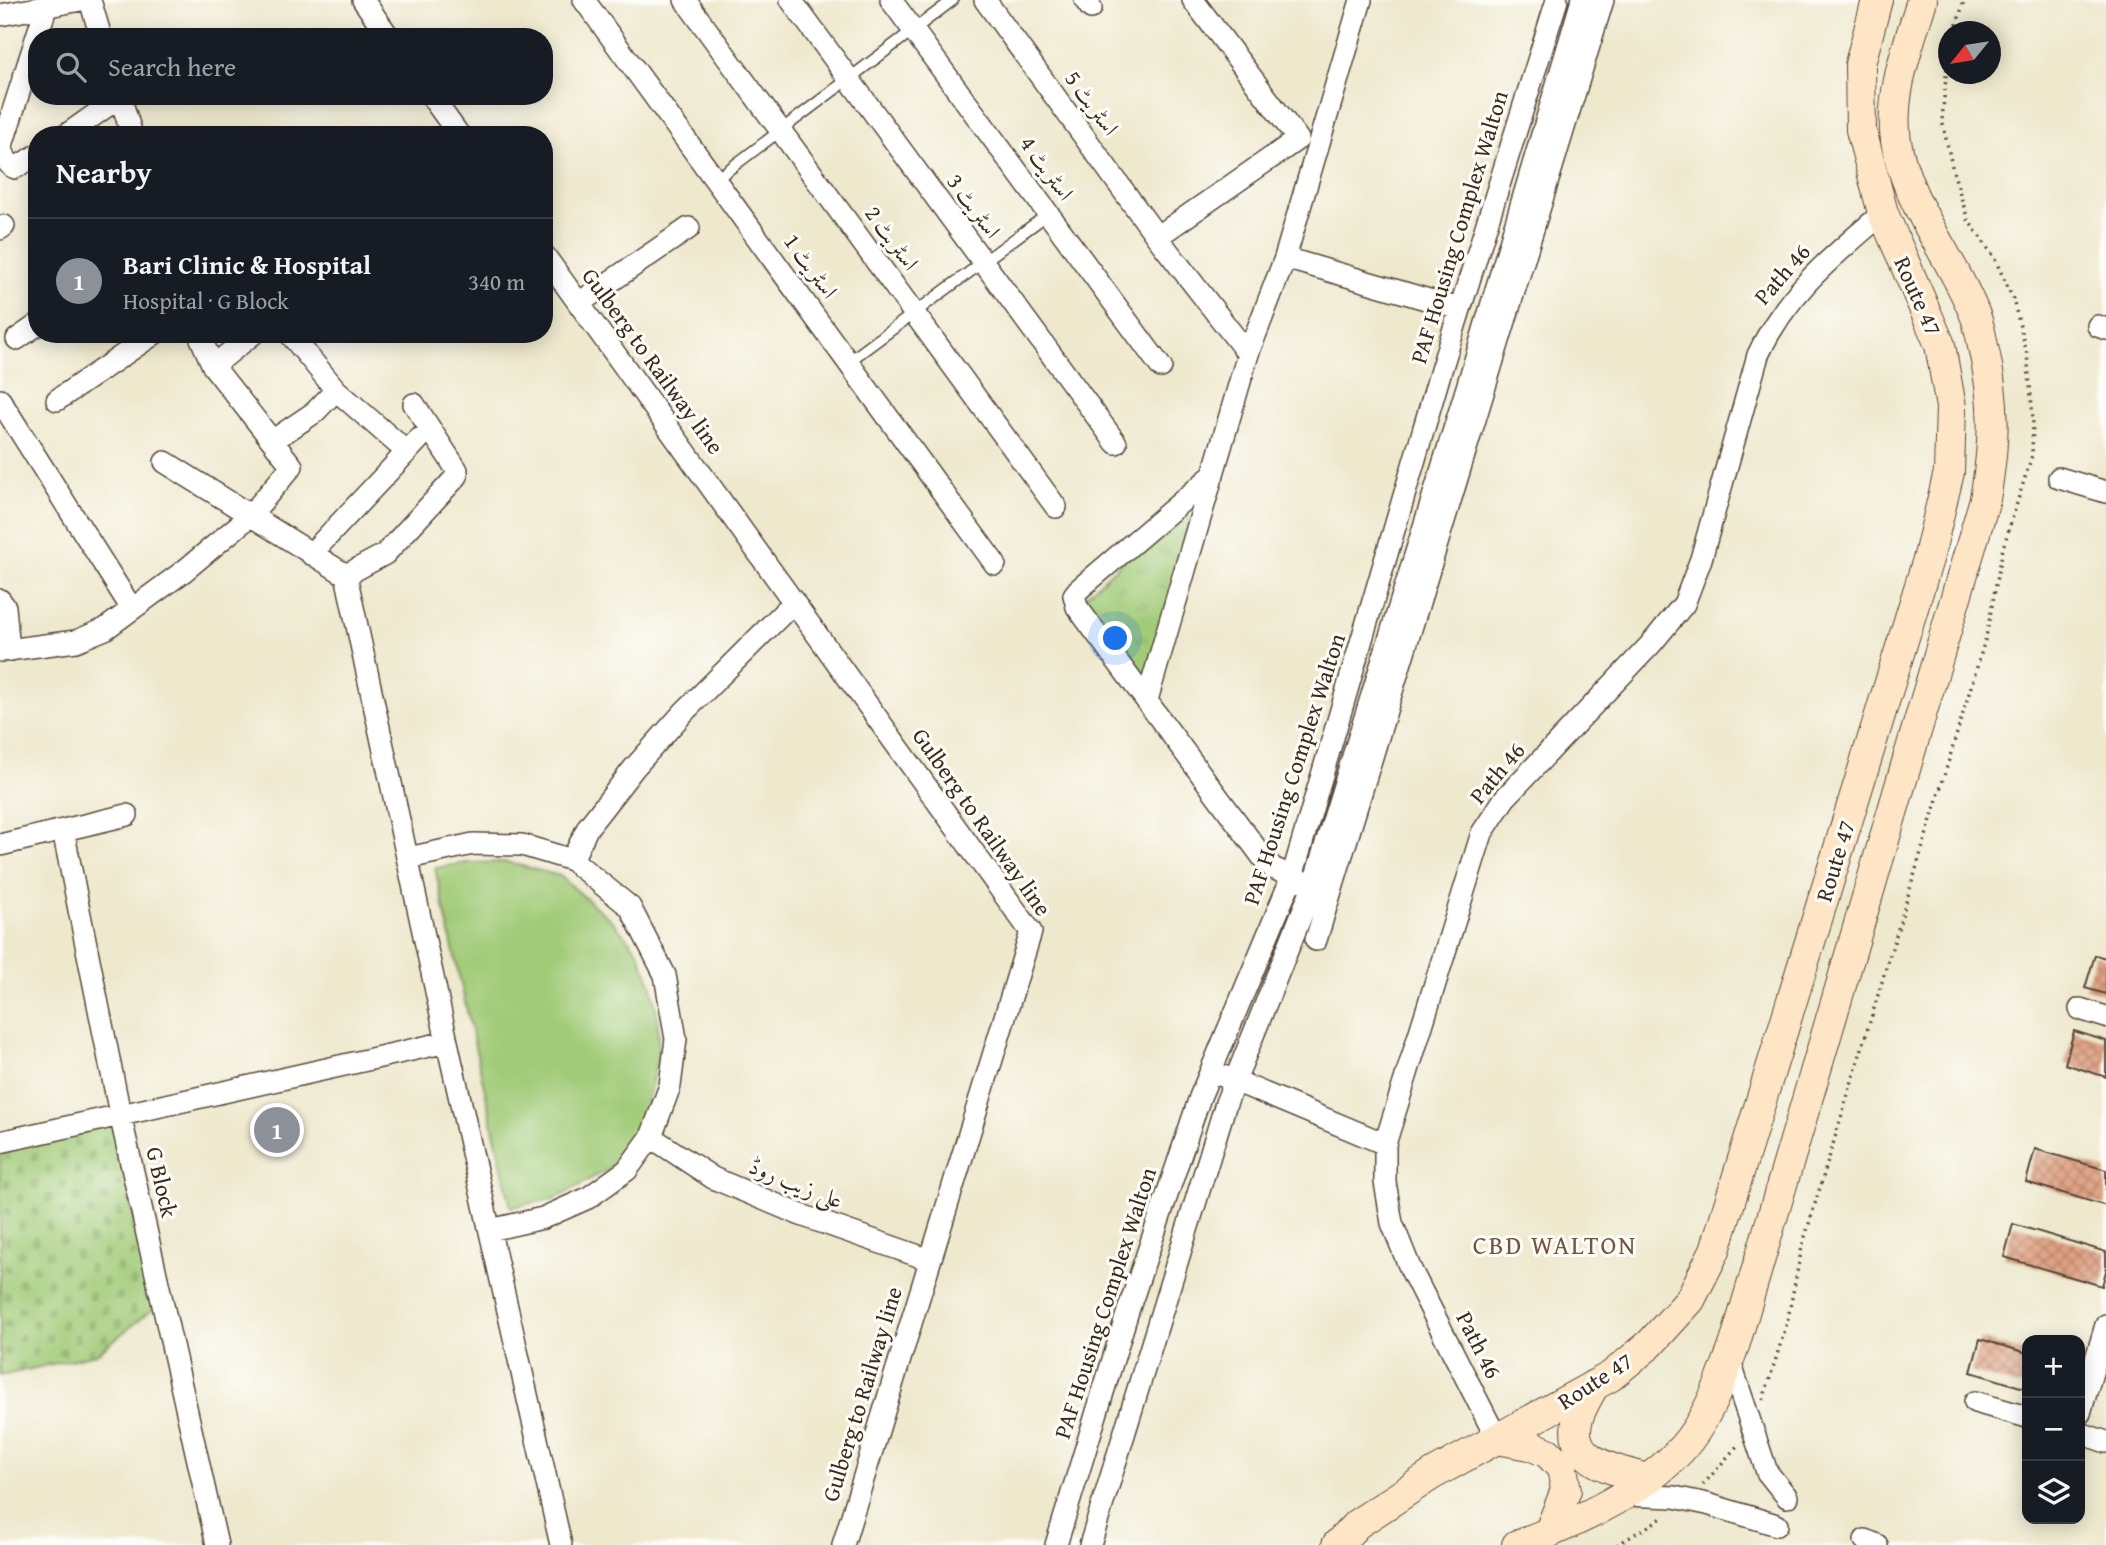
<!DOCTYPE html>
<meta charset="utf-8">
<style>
:root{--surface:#171b24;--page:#242831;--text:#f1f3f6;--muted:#9ea1a6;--line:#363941;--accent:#8c9099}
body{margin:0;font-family:"Gentium Book Plus",Amiri,serif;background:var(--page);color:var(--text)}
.controls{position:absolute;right:21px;bottom:21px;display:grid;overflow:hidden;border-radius:14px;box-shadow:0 4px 18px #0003}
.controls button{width:63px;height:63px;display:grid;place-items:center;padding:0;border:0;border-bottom:2px solid var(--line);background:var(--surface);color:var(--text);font:35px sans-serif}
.compass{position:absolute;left:1938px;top:21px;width:63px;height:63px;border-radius:50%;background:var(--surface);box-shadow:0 4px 18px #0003;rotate:240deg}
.you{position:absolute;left:1116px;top:639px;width:24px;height:24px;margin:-18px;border:5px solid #fff;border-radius:50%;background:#1a73e8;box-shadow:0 0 0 10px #1a73e833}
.badge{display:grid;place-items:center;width:46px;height:46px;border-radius:50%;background:var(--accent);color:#fff;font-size:23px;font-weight:700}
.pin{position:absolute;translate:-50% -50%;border:4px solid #fff;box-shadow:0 2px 7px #0006}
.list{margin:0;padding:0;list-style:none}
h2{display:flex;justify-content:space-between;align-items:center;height:91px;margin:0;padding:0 28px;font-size:30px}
h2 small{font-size:23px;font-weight:400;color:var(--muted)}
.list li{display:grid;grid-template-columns:46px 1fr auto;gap:21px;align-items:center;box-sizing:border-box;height:126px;padding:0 28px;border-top:2px solid var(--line)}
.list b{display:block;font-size:26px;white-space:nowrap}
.list p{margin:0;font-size:23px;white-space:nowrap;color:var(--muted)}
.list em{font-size:23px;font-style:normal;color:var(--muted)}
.icon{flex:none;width:38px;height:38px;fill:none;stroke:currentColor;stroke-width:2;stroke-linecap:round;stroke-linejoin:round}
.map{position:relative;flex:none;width:2106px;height:1545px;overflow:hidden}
.search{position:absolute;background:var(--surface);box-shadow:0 4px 18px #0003;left:28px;top:28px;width:525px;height:77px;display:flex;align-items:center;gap:18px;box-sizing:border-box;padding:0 24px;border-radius:28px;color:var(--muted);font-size:26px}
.panel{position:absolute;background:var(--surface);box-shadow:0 4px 18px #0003;left:28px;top:126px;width:525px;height:217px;border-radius:28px}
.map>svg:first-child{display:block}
</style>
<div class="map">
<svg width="2106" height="1545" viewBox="0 0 2106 1545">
<defs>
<pattern id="cemetery-stones" width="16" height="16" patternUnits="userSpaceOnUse" patternTransform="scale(1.75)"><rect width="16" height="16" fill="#a1cb78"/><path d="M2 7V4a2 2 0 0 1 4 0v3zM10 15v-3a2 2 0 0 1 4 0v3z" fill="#8cae67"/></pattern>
<pattern id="park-tufts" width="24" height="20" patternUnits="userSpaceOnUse" patternTransform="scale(1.75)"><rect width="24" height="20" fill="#a1cb78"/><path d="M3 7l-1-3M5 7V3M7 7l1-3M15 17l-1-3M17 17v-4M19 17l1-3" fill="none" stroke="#8cae67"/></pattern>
<pattern id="building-cross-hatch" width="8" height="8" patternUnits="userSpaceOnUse" patternTransform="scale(1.75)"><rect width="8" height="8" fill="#dfa182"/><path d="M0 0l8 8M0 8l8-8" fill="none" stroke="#b6836a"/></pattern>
</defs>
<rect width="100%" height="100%" fill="#fdfcf7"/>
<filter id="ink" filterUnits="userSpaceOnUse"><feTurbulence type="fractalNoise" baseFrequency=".0143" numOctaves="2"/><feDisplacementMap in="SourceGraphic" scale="14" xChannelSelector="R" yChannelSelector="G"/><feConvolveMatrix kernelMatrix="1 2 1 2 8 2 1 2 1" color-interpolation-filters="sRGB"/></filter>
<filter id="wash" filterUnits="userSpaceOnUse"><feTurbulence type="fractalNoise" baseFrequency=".00686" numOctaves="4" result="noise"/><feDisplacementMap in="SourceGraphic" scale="28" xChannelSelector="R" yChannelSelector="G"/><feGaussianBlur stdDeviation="1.57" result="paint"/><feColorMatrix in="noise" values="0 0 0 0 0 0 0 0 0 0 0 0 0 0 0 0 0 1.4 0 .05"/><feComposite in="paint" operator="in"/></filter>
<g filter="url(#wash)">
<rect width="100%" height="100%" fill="#eee8cd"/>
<!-- green -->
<path fill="#a1cb78" stroke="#6e7a4b" stroke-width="2" d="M506 862 560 876 612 921 638 951 651 983 658 1018V1057L640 1130 627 1150 608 1169 557 1198 511 1207 435 868 467 863Z"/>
<!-- cemetery -->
<path fill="url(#cemetery-stones)" stroke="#6e7a4b" stroke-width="2" d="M120 1114 162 1302 96 1354 0 1376V1142Z"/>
<!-- park -->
<path fill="url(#park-tufts)" stroke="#6e7a4b" stroke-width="2" d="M1181 508 1193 523 1144 685 1082 599Z"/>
<g id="blocks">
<!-- building -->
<path fill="url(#building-cross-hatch)" d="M2095 955 2106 958V994L2085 988Z
M2074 1031 2106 1041V1077L2065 1064Z
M2035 1149 2106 1170V1206L2026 1182Z
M2013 1224 2106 1252V1271L2102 1286 2004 1257Z
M1980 1339 2027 1353V1389L1971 1372Z"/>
</g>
</g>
<g filter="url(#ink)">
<use href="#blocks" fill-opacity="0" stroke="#564638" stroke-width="2"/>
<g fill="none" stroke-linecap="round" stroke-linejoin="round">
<!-- lane casing -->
<g stroke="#564638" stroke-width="13">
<path id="lane" d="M715 180 953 0
M848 362 1048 214"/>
</g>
<!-- street casing -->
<g stroke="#564638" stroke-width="24">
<path id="street" d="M90 0 101 37
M363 0 389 37
M584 0 995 564
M685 0 1056 507
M791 0 1116 443
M891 0 1161 367
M985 0 1157 237
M1085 0 1091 8
M1193 0 1298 139
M0 15 81 0
M120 96 132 135
M431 96 459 135
M66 135 120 97 126 96
M37 155 15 168C8 166 2 153 2 145L46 8
M0 229 4 226
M544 255 1031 932 843 1545
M1285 258 1460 309
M579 303 689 228
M2098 326 2106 329
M290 334 336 390 407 452
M17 339 37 325
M1248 354 1157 237 1298 139
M213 366 253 334
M0 400 132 609
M57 400 154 334
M272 441 315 412 336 390
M165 462 346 575 447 1042
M1213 475 1078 590 1074 595 1077 607 1264 859 1273 868 1306 883
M2059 478 2106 492
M311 554 419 439
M346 575 385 554 457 476V470L414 404
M0 600 5 607 9 651
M0 651 76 641 105 629 184 571 250 516 292 466 213 366 199 334
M1147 700 1248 354 1285 258 1361 0
M63 830 120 1114 217 1545
M0 845 127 815
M408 858 473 844 522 845 572 860 630 907 665 975 676 1039 670 1086 651 1137 627 1170 588 1198 543 1218 490 1230
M572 860 588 827 634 768 684 712 794 602
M1316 940 1603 0
M2080 1009 2106 1017
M1223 1076 1385 1144
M651 1137 713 1178 801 1215 930 1260
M0 1142 447 1042 561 1545
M1729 1359 1767 1472 1787 1497
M1975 1402 2027 1417
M2080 1413 2106 1325
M2080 1433 2106 1442
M1497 1439 1410 1268 1392 1223 1385 1182V1144L1482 833 1505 798 1651 644 1684 604 1701 559 1758 355C1786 293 1832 257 1883 213
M1623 1495 1674 1497 1707 1504 1777 1525
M1865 1540 1877 1545
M1056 1545 1128 1311 1200 1097 1292 877 1441 370 1557 0
M1090 1545 1226 1103 1313 886 1468 384 1582 0"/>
</g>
<!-- secondary casing -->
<g stroke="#564638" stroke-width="32">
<path id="secondary" d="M1594 1385C1589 1395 1583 1404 1579 1415 1563 1462 1616 1470 1648 1479
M1497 1439 1530 1445 1548 1453 1562 1468 1566 1490 1549 1533
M1337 1545 1357 1524 1433 1474 1611 1376 1650 1344 1690 1300 1715 1250 1929 556 1949 472 1951 407 1940 345 1883 213 1861 130 1860 64 1877 0
M1517 1545C1574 1524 1651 1489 1689 1440 1711 1411 1723 1376 1735 1343L1985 499C1995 441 1996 404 1983 346 1981 336 1979 324 1975 315 1952 256 1906 204 1896 141 1889 93 1909 44 1922 0"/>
</g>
<!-- path -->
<path stroke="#564638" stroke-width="3.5" stroke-dasharray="2 5" stroke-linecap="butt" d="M1955 32 1964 0
M1763 1400 1787 1323 1802 1247 1986 637 2003 548 2032 455 2033 418 2027 354 2013 299 1994 257 1968 220 1953 171 1942 120 1948 55
M1703 1485 1737 1446
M1617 1545 1665 1516"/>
<!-- lane -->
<use href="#lane" stroke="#fff" stroke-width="10"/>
<!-- street -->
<use href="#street" stroke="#fff" stroke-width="21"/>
<!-- secondary -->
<use href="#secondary" stroke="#fee5c5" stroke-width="30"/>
</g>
</g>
<g text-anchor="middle" stroke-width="6" stroke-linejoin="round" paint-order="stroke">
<!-- street labels -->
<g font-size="23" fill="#3b2a1e" stroke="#fdfcf7">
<text transform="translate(1092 103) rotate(54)" y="8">اسٹریٹ 5</text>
<text transform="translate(1047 168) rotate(54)" y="8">اسٹریٹ 4</text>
<text transform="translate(974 206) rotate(54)" y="8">اسٹریٹ 3</text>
<text transform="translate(1459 227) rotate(-73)" y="8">PAF Housing Complex Walton</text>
<text transform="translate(892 238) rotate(54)" y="8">اسٹریٹ 2</text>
<text transform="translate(811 266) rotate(54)" y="8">اسٹریٹ 1</text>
<text transform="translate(1782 274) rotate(-49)" y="8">Path 46</text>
<text transform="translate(1918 296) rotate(66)" y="8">Route 47</text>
<text transform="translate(653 361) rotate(54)" y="8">Gulberg to Railway line</text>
<text transform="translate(1294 769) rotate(-72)" y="8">PAF Housing Complex Walton</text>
<text transform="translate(1497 773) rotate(-50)" y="8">Path 46</text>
<text transform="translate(982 822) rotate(55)" y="8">Gulberg to Railway line</text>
<text transform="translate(1835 861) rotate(-73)" y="8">Route 47</text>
<text transform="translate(162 1182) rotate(77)" y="8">G Block</text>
<text transform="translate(796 1183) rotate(22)" y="8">علی زیب روڈ</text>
<text transform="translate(1105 1303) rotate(-72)" y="8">PAF Housing Complex Walton</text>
<text transform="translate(1479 1345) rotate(63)" y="8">Path 46</text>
<text transform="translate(1595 1381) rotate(-33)" y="8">Route 47</text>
<text transform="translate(862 1394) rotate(-73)" y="8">Gulberg to Railway line</text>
</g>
<!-- quarter labels -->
<g font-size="26" letter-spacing="2" fill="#745441" stroke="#fdfcf7">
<text x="1555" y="1254">CBD WALTON</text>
</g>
</g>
</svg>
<div class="controls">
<button>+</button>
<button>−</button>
<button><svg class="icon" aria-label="layers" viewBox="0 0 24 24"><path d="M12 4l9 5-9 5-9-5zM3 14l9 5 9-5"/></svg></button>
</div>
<svg class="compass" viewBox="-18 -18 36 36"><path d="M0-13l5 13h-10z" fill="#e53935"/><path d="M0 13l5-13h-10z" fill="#9ea1a6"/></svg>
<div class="you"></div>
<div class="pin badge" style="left:277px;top:1130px">1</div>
<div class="search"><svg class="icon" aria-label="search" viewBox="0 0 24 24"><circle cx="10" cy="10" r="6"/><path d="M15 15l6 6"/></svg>Search here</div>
<section class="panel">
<h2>Nearby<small></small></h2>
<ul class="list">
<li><span class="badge">1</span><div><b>Bari Clinic &amp; Hospital</b><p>Hospital · G Block</p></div><em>340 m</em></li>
</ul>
</section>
</div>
